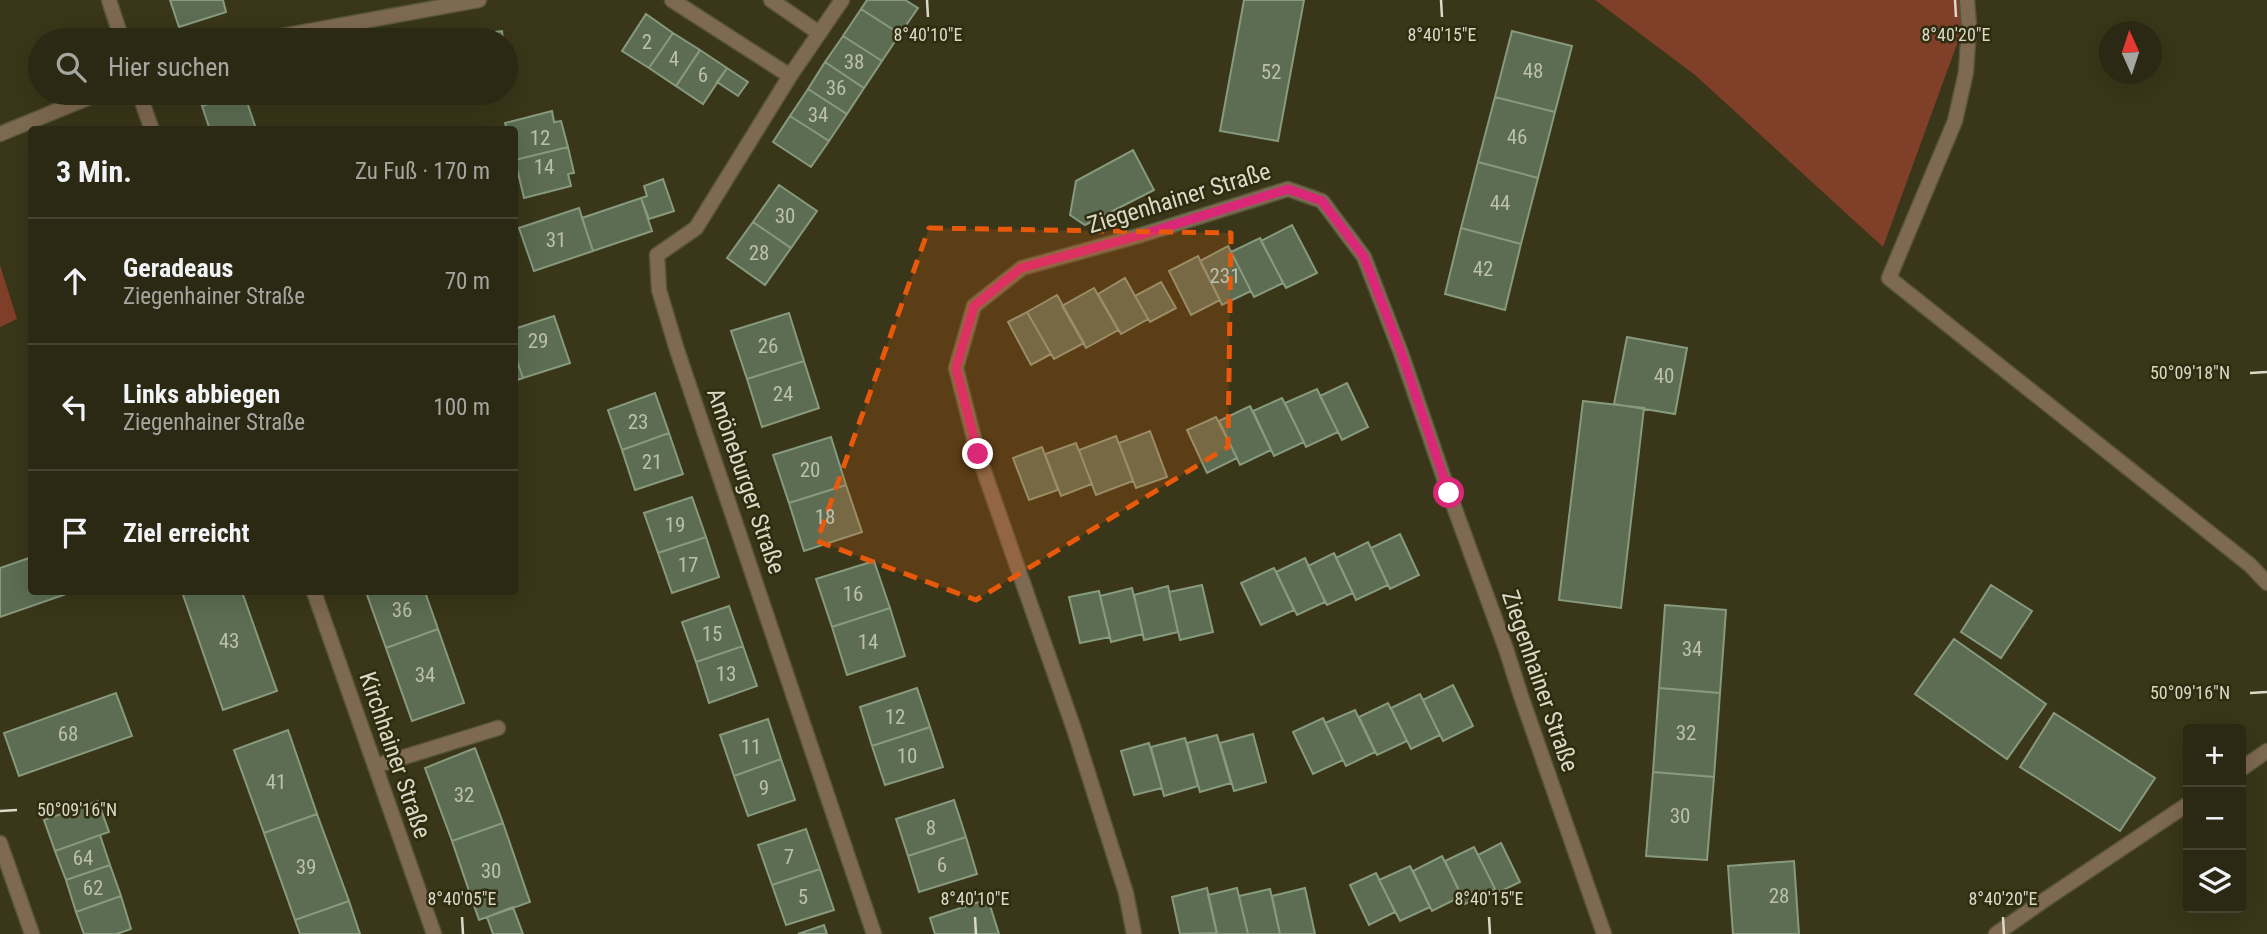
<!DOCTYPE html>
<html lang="de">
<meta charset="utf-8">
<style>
:root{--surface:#2b2813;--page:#373421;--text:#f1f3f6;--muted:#a6a6a0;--line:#474433}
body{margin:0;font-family:"Roboto Condensed",sans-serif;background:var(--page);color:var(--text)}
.controls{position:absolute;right:21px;bottom:21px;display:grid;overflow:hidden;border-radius:7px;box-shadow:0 7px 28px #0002}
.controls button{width:63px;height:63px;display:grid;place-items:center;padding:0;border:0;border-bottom:2px solid var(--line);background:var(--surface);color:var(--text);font:35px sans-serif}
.compass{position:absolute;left:2099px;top:21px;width:63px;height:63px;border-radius:50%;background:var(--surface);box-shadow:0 7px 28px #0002;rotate:357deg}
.stop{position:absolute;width:21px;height:21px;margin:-16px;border:5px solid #db2777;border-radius:50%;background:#fff}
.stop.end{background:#db2777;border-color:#fff;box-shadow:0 2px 7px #0008}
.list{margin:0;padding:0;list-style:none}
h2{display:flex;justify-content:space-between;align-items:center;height:91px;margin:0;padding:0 28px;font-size:30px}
h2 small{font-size:23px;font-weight:400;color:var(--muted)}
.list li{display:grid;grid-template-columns:46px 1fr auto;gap:21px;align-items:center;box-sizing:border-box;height:126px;padding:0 28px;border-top:2px solid var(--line)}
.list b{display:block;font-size:26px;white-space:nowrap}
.list p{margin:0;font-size:23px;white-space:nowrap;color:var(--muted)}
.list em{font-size:23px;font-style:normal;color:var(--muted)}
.icon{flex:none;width:38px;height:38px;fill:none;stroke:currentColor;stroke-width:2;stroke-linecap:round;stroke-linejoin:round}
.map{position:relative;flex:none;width:2267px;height:934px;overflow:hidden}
.search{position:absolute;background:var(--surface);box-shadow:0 7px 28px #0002;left:28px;top:28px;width:490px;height:77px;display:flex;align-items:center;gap:18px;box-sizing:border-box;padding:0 24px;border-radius:38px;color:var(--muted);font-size:26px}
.panel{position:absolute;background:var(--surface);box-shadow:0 7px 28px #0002;left:28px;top:126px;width:490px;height:469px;border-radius:7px}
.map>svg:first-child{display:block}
</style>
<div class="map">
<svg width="2267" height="934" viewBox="0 0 2267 934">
<rect width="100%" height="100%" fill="#393619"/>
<!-- green -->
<path fill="#803f28" d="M1595 0H1973L1883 247 1695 75Z
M0 265 17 319 0 327Z"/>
<!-- building -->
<path fill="#5c6d53" stroke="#879a7e" stroke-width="2" d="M170 0H223L226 12 179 27Z
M867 0H905L918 8 900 34 861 9Z
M1244 0H1304L1278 141 1220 131Z
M861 9 900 34 882 61 843 36Z
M646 14 673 33 649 68 622 51Z
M502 31 503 40H429Z
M1512 31 1572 46 1555 112 1495 97Z
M673 33 700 50 676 86 649 68Z
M843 36 882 61 864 88 825 62Z
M700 50 727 68 703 104 676 86Z
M825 62 864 88 847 114 808 89Z
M727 68 748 82 738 96 717 82Z
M808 89 847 114 829 141 790 116Z
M244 93 256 129 210 130 202 106Z
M337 93H394L338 100Z
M1495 97 1555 112 1538 178 1478 162Z
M552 111 554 122 561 121 568 147 515 160 514 130H507L505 123Z
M790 116 829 141 811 167 773 142Z
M568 147 574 173 568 174 571 186 524 198 515 160Z
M1133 150 1154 190 1085 225 1070 215 1076 181Z
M1478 162 1538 178 1521 244 1461 228Z
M663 179 674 211 649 219 641 198 647 196 644 186Z
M779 185 817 211 791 248 753 222Z
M641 198 652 231 593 251 582 218Z
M579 208 593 251 534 271 519 228Z
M753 222 791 248 765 285 727 258Z
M1292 225 1317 273 1286 288 1261 241Z
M1461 228 1521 244 1505 310 1445 294Z
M1260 238 1283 283 1254 297 1231 252Z
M1228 246 1251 291 1222 305 1200 261Z
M1198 256 1220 300 1191 315 1169 271Z
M1125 278 1148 319 1121 334 1098 294Z
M1161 282 1176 308 1150 322 1135 296Z
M1094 288 1118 330 1086 348 1062 306Z
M1057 295 1084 343 1054 359 1027 312Z
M1027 312 1051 354 1031 365 1008 322Z
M789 313 804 361 747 379 731 331Z
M554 316 570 363 523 378 514 352V329Z
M1627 337 1687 348 1675 414 1614 404Z
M514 352 523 378 514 381Z
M804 361 819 408 762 427 747 379Z
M1347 383 1368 427 1342 440 1320 396Z
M1317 389 1338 432 1306 447 1285 403Z
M655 393 669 433 622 450 608 410Z
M1282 398 1304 442 1274 456 1253 411Z
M1583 401 1644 408 1621 608 1559 600Z
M1250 406 1271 450 1240 465 1219 421Z
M1216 417 1237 458 1207 473 1187 430Z
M1150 431 1167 477 1136 488 1119 443Z
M669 433 683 474 635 490 622 450Z
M1116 436 1133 481 1096 495 1079 450Z
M831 437 846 485 789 503 773 455Z
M1076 443 1092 484 1061 496 1045 454Z
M1042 447 1058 490 1029 500 1013 458Z
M846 485 862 532 804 551 789 503Z
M692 497 706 537 658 553 644 513Z
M1400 534 1419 575 1390 589 1371 548Z
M706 537 719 577 672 593 658 553Z
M1368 542 1388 585 1356 600 1336 558Z
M1334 553 1353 593 1327 605 1308 566Z
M32 557V592H72L0 617V568Z
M1305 558 1325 602 1297 615 1276 572Z
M874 561 890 608 832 627 816 579Z
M1274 568 1294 610 1261 625 1241 583Z
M1202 585 1213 632 1180 640 1169 592Z
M1991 585 2032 611 2001 658 1961 632Z
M1168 586 1178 632 1144 640 1134 595Z
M1132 588 1143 634 1111 642 1100 596Z
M1099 591 1110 637 1080 643 1069 597Z
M182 592H242L277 691 223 710Z
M366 592H425L438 629 386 648Z
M1665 605 1726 610 1720 693 1659 688Z
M729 606 743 646 696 662 682 622Z
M890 608 905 656 847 675 832 627Z
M438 629 464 703 412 721 386 648Z
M1954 639 2046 704 2007 759 1915 694Z
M743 646 757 686 709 703 696 662Z
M1453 685 1473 726 1443 741 1423 700Z
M917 688 930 727 872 746 860 707Z
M1659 688 1720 693 1714 777 1653 772Z
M116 693 132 736 19 776 4 733Z
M1420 694 1440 735 1411 749 1391 708Z
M1388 703 1407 741 1377 755 1359 717Z
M1355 710 1375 752 1346 766 1325 723Z
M2054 713 2155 778 2120 831 2020 767Z
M1323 718 1343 760 1313 774 1293 732Z
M768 719 781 759 734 776 720 735Z
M930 727 943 767 885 785 872 746Z
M288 730 317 814 264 833 234 750Z
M1253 734 1266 782 1234 791 1220 743Z
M1217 735 1231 783 1200 792 1187 743Z
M1185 738 1198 786 1164 796 1151 747Z
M1149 743 1162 788 1134 795 1121 751Z
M475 748 503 823 452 841 425 768Z
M781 759 795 800 748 816 734 776Z
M1653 772 1714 777 1707 860 1646 856Z
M954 800 966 837 908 856 896 819Z
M98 801 109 832 55 851 44 820Z
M317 814 349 901 295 920 264 833Z
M503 823 530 902 479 920 452 841Z
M806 829 820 869 772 885 758 845Z
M100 835 110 865 66 880 55 851Z
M966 837 977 874 919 892 908 856Z
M1501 843 1520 882 1497 893 1478 855Z
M1474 847 1495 889 1465 904 1445 861Z
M1442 856 1462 896 1432 911 1413 871Z
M1794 861 1799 934H1733L1728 866Z
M110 865 121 896 76 912 66 880Z
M1410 866 1430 907 1400 921 1379 880Z
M820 869 834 910 786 925 772 885Z
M1376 873 1395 912 1369 925 1350 885Z
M1207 888 1217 933 1180 934 1172 897Z
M1237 888 1248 934H1217L1208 895Z
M1305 888 1315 934H1280L1272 896Z
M1270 889 1280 934H1248L1239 896Z
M121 896 131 929 117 934H84L76 912Z
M988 899 999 934H935L930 918Z
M349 901 360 934H300L295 920Z
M513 907 523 934H493L487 917Z
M824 925 827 934H798Z"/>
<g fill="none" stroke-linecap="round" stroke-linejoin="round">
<!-- lane casing -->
<g stroke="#565439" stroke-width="17">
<path id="lane" d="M1967 0 1969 26 1966 72 1955 121 1889 278 2250 565 2267 583
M375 766 498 728
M2241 769 2267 751
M2040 903 2188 804"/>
</g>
<!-- street casing -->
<g stroke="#565439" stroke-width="17">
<path id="street" d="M109 0 122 40
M672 0 790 76
M771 0 819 33
M842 0 790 76 696 228 657 255 659 290 677 350 874 934
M260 40 479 0
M139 93 152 130
M0 134 100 93
M314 592 434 934
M0 843 32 934
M1134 934 1126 893 1075 732 978 454 956 368 974 306 1022 268 1141 235 1288 189 1322 201 1364 257 1401 353 1449 493 1506 649 1521 696 1604 934
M1996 934 2040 903"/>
</g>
<!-- lane -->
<use href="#lane" stroke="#7e6951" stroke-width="14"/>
<!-- street -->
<use href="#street" stroke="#7e6951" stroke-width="14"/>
</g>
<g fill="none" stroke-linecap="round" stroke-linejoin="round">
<!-- route -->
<path stroke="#db2777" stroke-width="9" d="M978 454 956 368 974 306 1021 268 1141 235 1288 189 1322 201 1364 257 1401 352 1449 493"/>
</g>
<!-- marked area -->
<path fill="#e8590c" fill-opacity="0.2" stroke="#e8590c" stroke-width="5" stroke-dasharray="14 9" stroke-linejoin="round" d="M929 228 1231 233 1228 447 976 600 817 541Z"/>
<!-- ticks -->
<path fill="none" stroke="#dbdac9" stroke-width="2.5" d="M927 0 928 17M1441 0 1442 17M1955 0 1956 17M2250 373 2267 372M2250 693 2267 692M0 811 17 810M462 917 463 934M975 917 976 934M1489 917 1490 934M2003 917 2004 934"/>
<g text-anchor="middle" stroke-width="5" stroke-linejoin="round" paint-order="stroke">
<!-- number labels -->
<g font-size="21" fill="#bbbfac">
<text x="647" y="49">2</text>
<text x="674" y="66">4</text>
<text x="854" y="69">38</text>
<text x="1533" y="78">48</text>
<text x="1271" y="79">52</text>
<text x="703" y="82">6</text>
<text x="836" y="95">36</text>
<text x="818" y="122">34</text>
<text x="1517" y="144">46</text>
<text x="540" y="145">12</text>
<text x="544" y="174">14</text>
<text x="1500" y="210">44</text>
<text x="785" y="223">30</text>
<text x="556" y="247">31</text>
<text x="759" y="260">28</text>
<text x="1483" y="276">42</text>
<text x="1225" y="283">231</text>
<text x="538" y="348">29</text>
<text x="768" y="353">26</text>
<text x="1664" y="383">40</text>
<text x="783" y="401">24</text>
<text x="638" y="429">23</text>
<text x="652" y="469">21</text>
<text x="810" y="477">20</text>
<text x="825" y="524">18</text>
<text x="675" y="532">19</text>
<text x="688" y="572">17</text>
<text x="853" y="601">16</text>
<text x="402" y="617">36</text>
<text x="712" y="641">15</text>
<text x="229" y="648">43</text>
<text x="868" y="649">14</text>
<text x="1692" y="656">34</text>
<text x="726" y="681">13</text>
<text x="425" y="682">34</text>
<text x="895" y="724">12</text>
<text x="1686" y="740">32</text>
<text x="68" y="741">68</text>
<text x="751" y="754">11</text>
<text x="907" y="763">10</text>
<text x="276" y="789">41</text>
<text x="764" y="795">9</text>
<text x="464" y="802">32</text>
<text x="1680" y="823">30</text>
<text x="931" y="835">8</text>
<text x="789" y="864">7</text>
<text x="83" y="865">64</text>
<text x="942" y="872">6</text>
<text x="306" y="874">39</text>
<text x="491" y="878">30</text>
<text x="93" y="895">62</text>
<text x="1779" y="903">28</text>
<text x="803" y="904">5</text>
</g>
<!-- street labels -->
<g font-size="24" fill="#dbdac9" stroke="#2f2c0f">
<text transform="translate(1179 198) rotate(-17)" y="8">Ziegenhainer Straße</text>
<text transform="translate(746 481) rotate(71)" y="8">Amöneburger Straße</text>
<text transform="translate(1540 681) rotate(71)" y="8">Ziegenhainer Straße</text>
<text transform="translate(395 755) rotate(71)" y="8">Kirchhainer Straße</text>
</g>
</g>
<g font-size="18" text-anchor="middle" fill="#dbdac9" stroke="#2f2c0f" stroke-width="5" stroke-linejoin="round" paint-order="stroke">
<text x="928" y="41">8°40'10"E</text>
<text x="1442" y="41">8°40'15"E</text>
<text x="1956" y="41">8°40'20"E</text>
<text x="2190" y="379">50°09'18"N</text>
<text x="2190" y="699">50°09'16"N</text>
<text x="77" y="816">50°09'16"N</text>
<text x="462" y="905">8°40'05"E</text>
<text x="975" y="905">8°40'10"E</text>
<text x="1489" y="905">8°40'15"E</text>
<text x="2003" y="905">8°40'20"E</text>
</g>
</svg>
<div class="controls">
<button>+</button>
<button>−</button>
<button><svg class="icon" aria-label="layers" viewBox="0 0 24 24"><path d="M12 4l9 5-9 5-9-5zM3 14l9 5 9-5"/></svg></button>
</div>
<svg class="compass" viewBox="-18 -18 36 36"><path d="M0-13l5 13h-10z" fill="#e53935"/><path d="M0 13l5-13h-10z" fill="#a6a6a0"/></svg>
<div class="stop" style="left:1449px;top:493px"></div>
<div class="stop end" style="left:978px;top:454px"></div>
<div class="search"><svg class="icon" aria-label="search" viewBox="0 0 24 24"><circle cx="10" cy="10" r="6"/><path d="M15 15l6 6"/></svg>Hier suchen</div>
<section class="panel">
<h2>3 Min.<small>Zu Fuß · 170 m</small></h2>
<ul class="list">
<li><svg class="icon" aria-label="ahead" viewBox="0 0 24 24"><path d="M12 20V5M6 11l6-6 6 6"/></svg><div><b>Geradeaus</b><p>Ziegenhainer Straße</p></div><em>70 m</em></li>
<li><svg class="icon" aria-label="left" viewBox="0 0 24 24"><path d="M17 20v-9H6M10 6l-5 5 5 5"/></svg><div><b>Links abbiegen</b><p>Ziegenhainer Straße</p></div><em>100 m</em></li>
<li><svg class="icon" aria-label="arrive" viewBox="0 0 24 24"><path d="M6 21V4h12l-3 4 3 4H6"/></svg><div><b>Ziel erreicht</b></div></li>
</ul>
</section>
</div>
